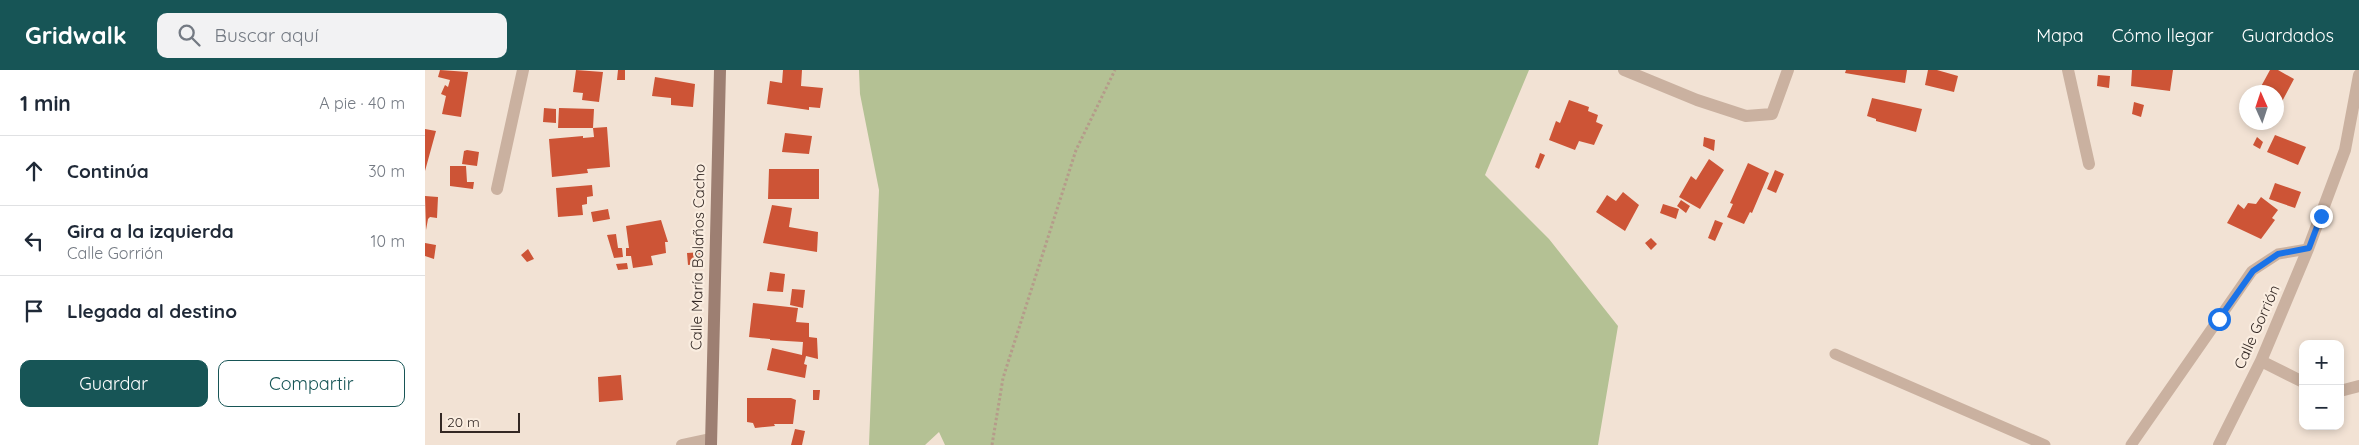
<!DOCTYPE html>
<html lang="es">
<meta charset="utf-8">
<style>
:root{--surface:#fff;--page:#f2f2f3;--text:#1f2937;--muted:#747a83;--line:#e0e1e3;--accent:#175556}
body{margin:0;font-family:Quicksand,sans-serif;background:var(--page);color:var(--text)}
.controls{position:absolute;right:15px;bottom:15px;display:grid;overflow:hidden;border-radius:10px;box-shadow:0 2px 8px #0003}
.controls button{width:45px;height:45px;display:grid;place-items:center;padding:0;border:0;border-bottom:1px solid var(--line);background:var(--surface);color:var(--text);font:25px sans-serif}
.compass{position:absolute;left:1814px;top:15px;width:45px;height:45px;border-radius:50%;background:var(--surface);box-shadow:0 2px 8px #0003;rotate:357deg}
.scale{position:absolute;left:15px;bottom:12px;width:80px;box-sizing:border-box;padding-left:5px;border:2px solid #332824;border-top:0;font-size:14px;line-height:18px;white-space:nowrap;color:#332824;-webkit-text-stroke:4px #faede0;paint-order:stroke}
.stop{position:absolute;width:15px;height:15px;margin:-11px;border:4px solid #1a73e8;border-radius:50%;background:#fff}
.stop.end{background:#1a73e8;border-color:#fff;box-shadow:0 1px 5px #0008}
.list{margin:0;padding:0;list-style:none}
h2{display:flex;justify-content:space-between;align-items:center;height:65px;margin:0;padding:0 20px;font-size:21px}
h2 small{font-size:16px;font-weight:400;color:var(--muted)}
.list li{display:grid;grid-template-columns:32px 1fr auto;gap:15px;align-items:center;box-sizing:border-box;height:70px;padding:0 20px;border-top:1px solid var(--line)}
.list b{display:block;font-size:19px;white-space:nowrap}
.list p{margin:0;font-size:16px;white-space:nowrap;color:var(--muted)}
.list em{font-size:16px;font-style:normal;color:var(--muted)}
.actions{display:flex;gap:10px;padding:15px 20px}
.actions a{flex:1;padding:11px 0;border:1px solid var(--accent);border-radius:10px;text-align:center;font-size:18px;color:var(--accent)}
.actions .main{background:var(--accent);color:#fff}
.icon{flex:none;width:28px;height:28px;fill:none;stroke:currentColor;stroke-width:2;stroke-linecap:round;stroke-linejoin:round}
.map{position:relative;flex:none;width:1934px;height:375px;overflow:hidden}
header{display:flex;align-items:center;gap:30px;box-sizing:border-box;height:70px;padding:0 25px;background:var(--accent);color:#fff}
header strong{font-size:24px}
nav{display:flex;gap:28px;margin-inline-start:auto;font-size:18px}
.search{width:350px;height:45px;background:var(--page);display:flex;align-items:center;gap:12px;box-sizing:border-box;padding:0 18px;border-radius:10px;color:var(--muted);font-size:19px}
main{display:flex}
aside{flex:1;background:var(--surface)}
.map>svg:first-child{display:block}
</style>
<header>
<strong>Gridwalk</strong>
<div class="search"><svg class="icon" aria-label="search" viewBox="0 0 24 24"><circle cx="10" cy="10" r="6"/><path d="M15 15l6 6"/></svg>Buscar aquí</div>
<nav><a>Mapa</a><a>Cómo llegar</a><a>Guardados</a></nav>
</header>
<main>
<aside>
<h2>1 min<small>A pie · 40 m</small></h2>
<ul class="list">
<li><svg class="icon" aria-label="ahead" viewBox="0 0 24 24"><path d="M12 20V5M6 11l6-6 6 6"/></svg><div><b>Continúa</b></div><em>30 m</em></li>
<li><svg class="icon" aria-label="left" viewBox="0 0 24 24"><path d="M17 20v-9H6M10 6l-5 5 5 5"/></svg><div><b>Gira a la izquierda</b><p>Calle Gorrión</p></div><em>10 m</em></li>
<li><svg class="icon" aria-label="arrive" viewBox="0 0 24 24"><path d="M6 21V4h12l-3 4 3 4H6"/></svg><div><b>Llegada al destino</b></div></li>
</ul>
<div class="actions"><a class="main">Guardar</a><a>Compartir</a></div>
</aside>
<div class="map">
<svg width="1934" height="375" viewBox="0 0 1934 375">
<rect width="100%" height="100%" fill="#f2e2d4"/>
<!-- green -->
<path fill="#b4c194" d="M434 0H1104L1060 105 1124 169 1193 256 1173 375H520L514 362 500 375H444L454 120 435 24Z"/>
<!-- building -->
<path fill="#cd5436" d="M15 0 43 2 36 47 17 44 21 26 16 24 20 15 23 17 25 10 13 7Z
M151 0 178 2 174 32 157 30 158 23 148 22Z
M193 0H200V10H192Z
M358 0H377L376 16 398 18 395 38 384 37V40L342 34 345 11 357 13Z
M1421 0H1482L1480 13 1420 3Z
M1503 0H1512L1533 6 1529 22 1500 15Z
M1707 0H1748L1745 21 1706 16Z
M1845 0H1853L1869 9 1852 41V22H1833Z
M1673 5 1685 6 1684 18 1672 16Z
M230 7 270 14 268 37 246 35V28L227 26Z
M1447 28 1497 39 1491 62 1451 51V49L1442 46Z
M1144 30 1164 37 1163 41 1173 45 1171 52 1178 55 1169 75 1154 71 1150 80 1124 70 1131 51 1135 53Z
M1709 32 1719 35 1716 47 1707 44Z
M119 38 131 39V53L118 52Z
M134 38 169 39 168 58 182 57 185 97 162 99 163 103 127 107 124 69 158 66V68L169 67 168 58H133Z
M0 59 11 61 0 101Z
M360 63 387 66 384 84 357 82Z
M1850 65 1881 77 1873 95 1842 82Z
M1279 67 1290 70 1289 81 1278 76Z
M1832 67 1838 72 1835 79 1828 75Z
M42 80 54 82 52 96 37 94 39 81Z
M1115 83 1120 85 1114 99 1110 97Z
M1284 89 1299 100 1275 139 1254 127 1266 106 1271 110Z
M1323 93 1344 103 1327 143 1325 142 1319 154 1302 147 1308 134 1305 133Z
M25 96H41L42 112H49L48 119 25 116Z
M344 99H394V129H343Z
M1350 100 1359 104 1351 123 1342 119Z
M1850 113 1876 122 1870 138 1844 129Z
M167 115 168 126 162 127V134L157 135 158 145 133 147 131 118Z
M1198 122 1214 135 1200 161 1171 142 1182 125 1191 131Z
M0 126 13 127 12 148 5 147 3 149 1 160Z
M1836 127 1853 140 1847 148 1850 150 1836 169 1802 153 1813 134 1819 139 1823 133 1831 134Z
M1256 130 1265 136 1261 143 1252 136Z
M1238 134 1254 139 1251 149 1235 143Z
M347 135 367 138 364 157 393 162 392 182 338 173Z
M183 139 185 149 168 152 166 142Z
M236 150 243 172H240L241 183 226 186 228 195 208 198 206 186H201V178H204L201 156Z
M1290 150 1298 153 1290 171 1283 168Z
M191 164 193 178H197L198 187 189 188 182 165Z
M1226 168 1232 174 1226 180 1220 173Z
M0 173 11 175 9 189 0 186Z
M103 179 109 189 102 192 96 185Z
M278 182 279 193 263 195 262 183Z
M202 193 203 199 193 200 191 194Z
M345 202 360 204 358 222 342 221Z
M367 219 380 220 378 238 365 235Z
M328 233 373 238 371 252 384 253V267L392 268 393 289 381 286 379 294 382 295 380 308 342 300 347 278 377 285 378 272 345 270V269L324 267Z
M196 305 198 330 174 332 173 307Z
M388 320H395L394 330H388Z
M322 328H366L371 330 368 354H349L350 356 330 358 328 353 322 352Z
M370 359 380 361 377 375H366Z"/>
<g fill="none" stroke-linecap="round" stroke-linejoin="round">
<!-- path -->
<path stroke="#b59b8a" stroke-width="3" stroke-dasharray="2.5 2.5" stroke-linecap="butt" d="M567 375 578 308 651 80 690 0"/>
<!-- lane -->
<path stroke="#cab1a0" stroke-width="11" d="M1410 284 1620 375
M1706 375 1827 201 1853 184 1883 179"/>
<!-- street -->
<path stroke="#cab1a0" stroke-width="12" d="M1199 0 1272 30 1321 46 1347 44 1363 0
M1643 0 1664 94
M72 119 98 0
M1836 291 1878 312
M1915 321 1934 316
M257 375 285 369
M1794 375 1836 291 1883 179 1920 80 1934 5"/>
<!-- secondary -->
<path stroke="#9d7f72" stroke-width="12" d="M286 375 295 0"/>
</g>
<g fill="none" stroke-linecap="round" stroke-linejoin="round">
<!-- route -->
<path stroke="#1a73e8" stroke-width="6" d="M1794 249 1828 201 1853 184 1884 178 1896 146"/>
</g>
<g text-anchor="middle" stroke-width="4.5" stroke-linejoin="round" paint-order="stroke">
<!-- street labels -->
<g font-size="15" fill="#332824" stroke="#faede0">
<text transform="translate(273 187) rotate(-89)" y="5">Calle María Bolaños Cacho</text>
<text transform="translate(1832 257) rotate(-66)" y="5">Calle Gorrión</text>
</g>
</g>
</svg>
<div class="controls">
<button>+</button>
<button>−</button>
</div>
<svg class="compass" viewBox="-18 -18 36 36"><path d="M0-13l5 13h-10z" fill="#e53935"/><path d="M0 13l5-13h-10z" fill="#747a83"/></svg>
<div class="scale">20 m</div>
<div class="stop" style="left:1794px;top:249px"></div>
<div class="stop end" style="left:1896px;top:146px"></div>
</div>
</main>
